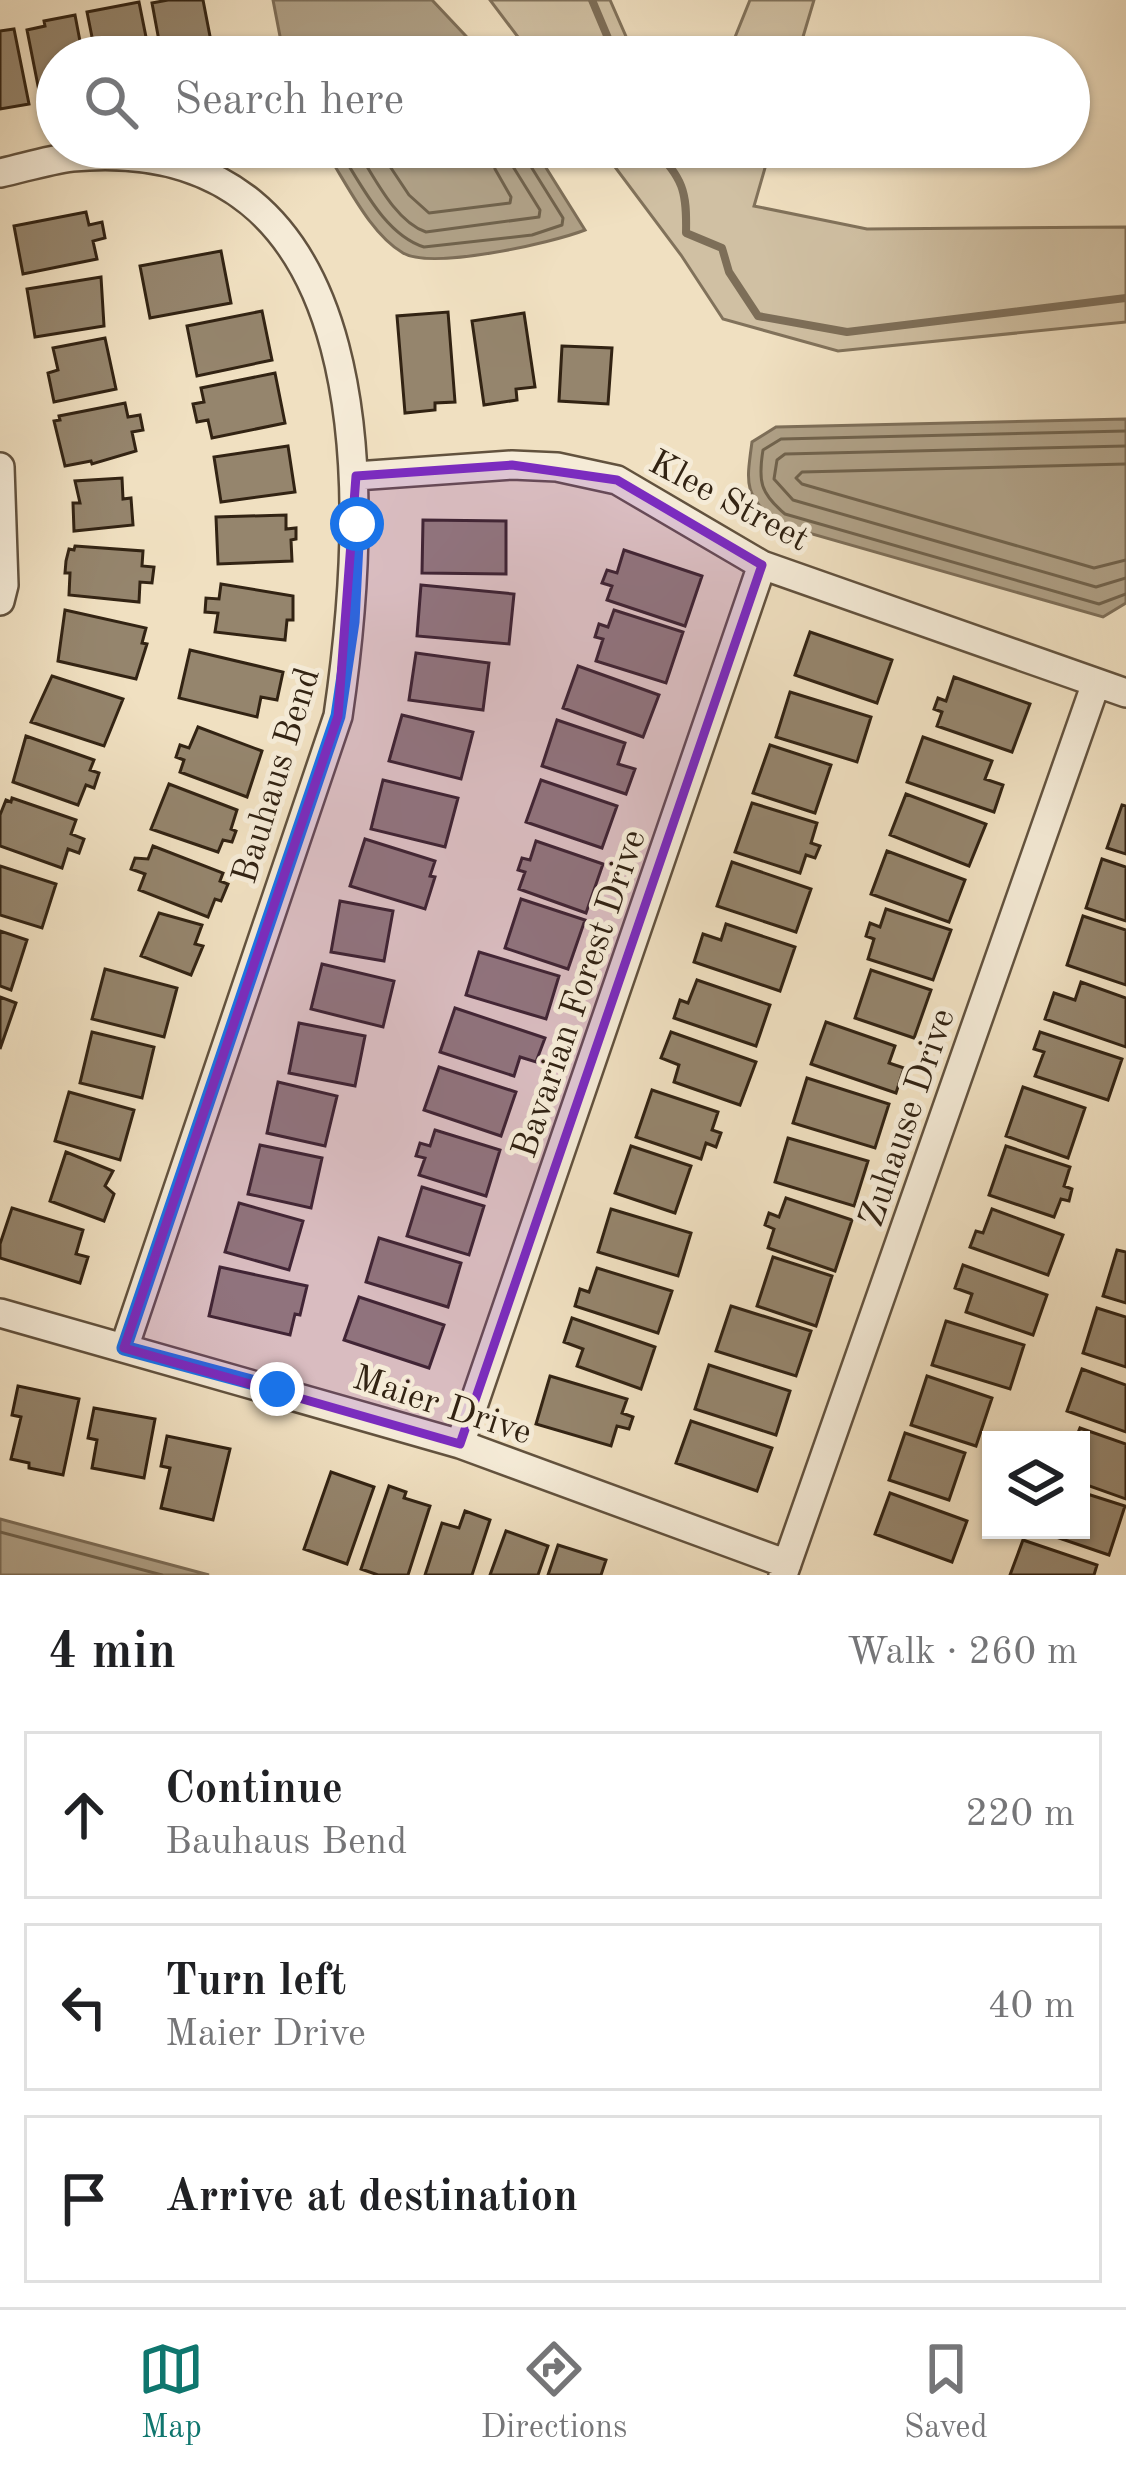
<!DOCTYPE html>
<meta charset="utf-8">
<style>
:root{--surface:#fff;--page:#f2f2f2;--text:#202124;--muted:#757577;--line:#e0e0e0;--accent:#0f766e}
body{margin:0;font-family:"Old Standard TT",serif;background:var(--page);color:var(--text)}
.controls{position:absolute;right:36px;bottom:36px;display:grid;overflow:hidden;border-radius:0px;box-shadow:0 3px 9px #0004}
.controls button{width:108px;height:108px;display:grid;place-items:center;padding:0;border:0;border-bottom:3px solid var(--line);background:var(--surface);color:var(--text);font:60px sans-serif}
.stop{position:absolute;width:36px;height:36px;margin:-27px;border:9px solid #1a73e8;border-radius:50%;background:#fff}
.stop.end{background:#1a73e8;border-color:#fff;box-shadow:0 3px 12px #0008}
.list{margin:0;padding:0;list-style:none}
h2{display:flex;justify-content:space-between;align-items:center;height:156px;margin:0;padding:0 48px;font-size:51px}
h2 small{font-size:39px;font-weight:400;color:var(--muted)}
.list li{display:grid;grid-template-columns:78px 1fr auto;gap:36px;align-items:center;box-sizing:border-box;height:168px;margin:0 24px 24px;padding:0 24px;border:3px solid var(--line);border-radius:0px}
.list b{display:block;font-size:45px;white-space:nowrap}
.list p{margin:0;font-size:39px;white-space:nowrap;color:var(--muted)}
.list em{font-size:39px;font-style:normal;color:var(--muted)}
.icon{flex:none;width:66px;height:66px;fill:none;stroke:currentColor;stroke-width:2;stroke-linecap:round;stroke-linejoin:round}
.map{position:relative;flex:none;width:1126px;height:1575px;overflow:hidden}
.search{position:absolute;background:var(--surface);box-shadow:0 3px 9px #0004;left:36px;right:36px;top:36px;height:132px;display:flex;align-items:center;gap:30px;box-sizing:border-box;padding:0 42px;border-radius:66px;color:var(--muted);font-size:45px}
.sheet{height:732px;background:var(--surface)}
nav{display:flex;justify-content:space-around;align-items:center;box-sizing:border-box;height:168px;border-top:3px solid var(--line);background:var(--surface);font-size:33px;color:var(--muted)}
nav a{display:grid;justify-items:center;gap:6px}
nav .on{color:var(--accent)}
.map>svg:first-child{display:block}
</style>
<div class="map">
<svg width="1126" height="1575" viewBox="0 0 1126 1575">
<rect width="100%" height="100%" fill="#f0e0c1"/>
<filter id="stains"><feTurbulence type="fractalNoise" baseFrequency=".00167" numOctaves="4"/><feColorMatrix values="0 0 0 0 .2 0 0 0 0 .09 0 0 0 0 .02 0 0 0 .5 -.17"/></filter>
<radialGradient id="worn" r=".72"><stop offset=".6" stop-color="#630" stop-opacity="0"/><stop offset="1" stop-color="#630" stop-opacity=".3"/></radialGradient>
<!-- green -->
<path fill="#d0c0a3" stroke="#81725b" stroke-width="3" d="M490 0H610L635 57H533Z
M750 0H814L797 57H727Z
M600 147H682L687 154 690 147H771L754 206 867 229 1126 227V322L838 351 723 319 681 255Z"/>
<!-- water -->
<path fill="#afa086" stroke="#7d6e58" stroke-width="3" d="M273 0H432L480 51 477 57H284Z
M327 147H533L585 230C552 243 432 270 403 253 368 232 346 181 324 149Z
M1126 419V603L1103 617 777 524C744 493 746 486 752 442L776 427Z
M0 1519 209 1575H0Z"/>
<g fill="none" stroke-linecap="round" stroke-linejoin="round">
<!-- shore -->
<path stroke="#70624c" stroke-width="3" d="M337 147C360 181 383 234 424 247L532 235 562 225 563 218 525 157 524 147
M355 147C373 174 394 221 426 232L539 217 540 210 512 165 509 147
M377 147 409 195 429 213 510 203 511 197 495 169 491 147
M1126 431 781 439 763 450C758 481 760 493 785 514L1099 604 1126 594
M1126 446 785 454 777 460 774 479 793 500 1096 587 1126 578
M1126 464 802 472 796 478 802 484 1094 568 1126 560
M0 1532 162 1575"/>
<!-- stream -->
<path stroke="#7d6e58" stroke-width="8" d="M592 0 616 57
M653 147C683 180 687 189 686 233L722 248 729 272 758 316 847 332 1126 298"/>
</g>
<!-- building -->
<path fill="#95856d" stroke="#322313" stroke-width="3" d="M168 0H203L214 57H162L152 3Z
M139 2 150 57H96L87 12Z
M75 15 83 57H57V98L41 101 27 30 45 26 44 21Z
M14 29 29 104 0 109V31Z
M86 212 89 225 102 222 105 238 93 241 97 259 23 274 14 226Z
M221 251 231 303 150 318 140 266Z
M101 277 104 326 35 337 27 289Z
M262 311 272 360 197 376 187 326Z
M448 312 455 402 435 403V410L405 413 397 316Z
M524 313 535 387 516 389 517 400 484 405 472 321Z
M105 338 116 389 54 402 48 373 58 370 53 348Z
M562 346 612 348 608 404 559 401Z
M275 373 285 423 212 438 208 420 197 422 193 404 204 402 201 388Z
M125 403 128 417 140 415 143 430 132 432 136 451 92 464 91 461 65 466 54 421 60 420 59 416Z
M288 446 295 492 221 502 214 457Z
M122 478 123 499 131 498 133 525 74 531 73 503H80L75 481Z
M286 515V529L296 528V539L291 540 292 561 218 564 216 517Z
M423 520 506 521V574L422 573Z
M75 546 143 551 142 566 154 567 152 583 140 582 139 602 69 595 70 573H65L66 561 69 549 74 550Z
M624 550 702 576 685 626 607 600 612 586 602 583 607 570 617 573Z
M221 584 293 596V620H287L285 640 215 632 218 613 205 612 206 598 219 599Z
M421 585 514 594 509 644 417 636Z
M65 610 146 628 142 643 147 644 136 679 58 661Z
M614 610 683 632 666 683 596 661 603 639 595 637 599 624 608 627Z
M810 632 892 660 877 703 795 675Z
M190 650 283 672 277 700 261 697 257 717 179 698Z
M416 653 489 663 483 710 409 700Z
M578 666 659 695 643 737 563 708Z
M52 676 123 699 104 746 31 722Z
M954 677 1030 704 1012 752 937 726 942 712 934 709 938 698 946 701Z
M790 692 871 717 857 762 776 737Z
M402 715 473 732 461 779 389 761Z
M557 720 625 743 618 764 635 769 626 794 542 766Z
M198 727 262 751 247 797 180 772 184 760 176 757 180 745 189 748Z
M26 736 94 760 90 770 99 773 94 788 86 785 78 805 13 782Z
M923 737 992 761 985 779 1003 785 994 812 907 782Z
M770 745 831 765 815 813 753 793Z
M383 780 458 798 445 847 371 829Z
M541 780 617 806 602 848 526 822Z
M169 784 237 810 231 829 236 831 232 842 223 840 218 852 151 829Z
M906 794 986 824 969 866 890 835Z
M12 798 76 820 71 834 84 839 79 853 68 849 62 868 0 846V815L6 800 11 802Z
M752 803 817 823 811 843 820 846 815 858 806 855 800 873 735 852Z
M1122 805 1126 806V854L1107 848Z
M365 839 435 861 430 876 435 877 425 909 350 886Z
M536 841 603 864 586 913 519 889 525 872 518 870 522 858 530 860Z
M153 846 223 873 220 881 228 884 221 901 215 899 208 917 139 890 145 874 131 869 135 858 148 859Z
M887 851 965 880 949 922 871 894Z
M1102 859 1126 867V921L1086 908Z
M732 862 811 889 796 932 717 906Z
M0 866 56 884 42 928 0 915Z
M521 899 585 920 568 969 505 948Z
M340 901 393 911 384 961 331 952Z
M886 909 951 930 933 980 868 959 874 939 866 936 870 923 880 927Z
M159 913 202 925 195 944 203 946 191 975 141 956Z
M1083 916 1126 930V985L1067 965Z
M726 924 795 947 780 991 694 962 703 934 721 940Z
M0 931 27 940 11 990 0 986Z
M479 952 559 976 546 1019 466 995Z
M322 964 394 981 383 1027 311 1009Z
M105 969 177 988 164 1037 92 1019Z
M871 970 931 990 914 1038 855 1018Z
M697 980 770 1005 756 1046 674 1018 680 1000 688 1003Z
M1081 982 1126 998V1047L1045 1019 1054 993 1075 1000Z
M0 997 16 1003 0 1049Z
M455 1008 545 1038 536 1062 520 1057 514 1076 440 1052Z
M826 1022 895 1046 889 1063 904 1068 896 1093 811 1064Z
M299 1023 365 1036 355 1086 289 1073Z
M92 1032 154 1047 142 1098 80 1083Z
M671 1032 756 1062 740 1105 674 1082 679 1065 661 1058Z
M1040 1032 1122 1059 1108 1100 1035 1076 1044 1052 1034 1049Z
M439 1067 516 1092 501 1136 424 1110Z
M807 1078 889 1104 875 1148 793 1123Z
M278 1082 337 1096 325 1146 267 1133Z
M1023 1087 1085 1108 1068 1158 1006 1136Z
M652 1090 718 1112 712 1130 721 1133 716 1147 706 1143 701 1159 636 1137Z
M69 1092 134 1110 120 1160 55 1141Z
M435 1130 500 1150 486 1196 419 1175 425 1158 416 1156 420 1143 430 1146Z
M788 1138 868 1161 854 1206 775 1182Z
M260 1145 322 1158 311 1208 248 1194Z
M631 1146 691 1166 675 1213 615 1193Z
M1006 1146 1070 1167 1064 1186 1072 1189 1069 1201 1061 1199 1054 1217 989 1195Z
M66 1152 113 1171 105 1186 114 1194 104 1221 50 1201Z
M422 1187 484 1206 469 1255 407 1236Z
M786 1198 852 1220 835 1271 768 1248 774 1229 765 1225 769 1213 779 1217Z
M239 1203 303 1221 289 1270 225 1252Z
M12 1208 83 1230 76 1254 88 1257 80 1283 0 1258V1244Z
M611 1209 691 1233 678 1276 598 1252Z
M992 1209 1063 1235 1048 1275 970 1247 976 1231 983 1233Z
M379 1238 461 1263 448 1307 366 1282Z
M1117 1250 1126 1252V1303L1103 1296Z
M773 1257 832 1276 816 1326 757 1306Z
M963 1265 1047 1295 1033 1335 966 1312 972 1294 955 1288Z
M220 1267 307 1286 300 1315 295 1314 290 1335 209 1316Z
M597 1268 672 1291 658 1333 575 1306 580 1289 589 1292Z
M359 1297 444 1325 429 1368 344 1340Z
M731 1306 811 1331 796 1376 716 1351Z
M1097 1308 1126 1317V1367L1083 1353Z
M572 1318 655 1347 641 1389 577 1366 583 1349 564 1342Z
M946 1321 1024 1345 1010 1389 932 1365Z
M709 1365 790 1391 776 1435 695 1409Z
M1082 1369 1126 1385V1432L1067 1411Z
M550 1376 627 1399 622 1413 633 1417 629 1429 617 1426 611 1446 536 1424Z
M927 1376 992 1398 976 1446 911 1425Z
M18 1386 79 1399 63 1475 29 1468V1463L11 1459 21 1417 12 1415Z
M94 1408 155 1419 144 1478 92 1468 97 1440 88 1438Z
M691 1421 772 1448 757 1491 676 1463Z
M1080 1428 1126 1444V1499L1081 1483V1440H1075Z
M905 1433 965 1453 949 1500 889 1480Z
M167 1436 230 1449 213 1520 161 1508 170 1468 161 1466Z
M331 1472 374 1487 347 1564 304 1549Z
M389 1486 406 1492 404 1498 430 1506 408 1575H378L361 1569Z
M1081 1492 1125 1506 1109 1555 1050 1535 1051 1530H1081Z
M890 1493 967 1521 952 1562 875 1534Z
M465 1511 490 1520 472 1575H425L442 1523 459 1528Z
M506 1531 548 1546 538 1575H490Z
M1023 1540 1097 1565 1094 1575H1010Z
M558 1545 606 1560 601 1575H548Z"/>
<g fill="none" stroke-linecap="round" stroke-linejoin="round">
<!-- minor casing -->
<g stroke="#62523e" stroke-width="32">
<path id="minor" d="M0 173C23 168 48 160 72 157 387 128 369 505 338 716L124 1348
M0 467 4 585 0 601
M356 476 512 465 557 467 617 480 762 565 1126 693
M0 1313 460 1444 787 1564
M460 1444 762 565
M783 1575 1096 683"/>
</g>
<!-- minor -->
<use href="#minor" stroke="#f5ebd7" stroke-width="27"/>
</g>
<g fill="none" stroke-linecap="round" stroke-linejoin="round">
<!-- route -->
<path stroke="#1a73e8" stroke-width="15" d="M277 1389 124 1348 338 716 352 622 357 524"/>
</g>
<!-- marked area -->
<path fill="#7b2cbf" fill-opacity="0.2" stroke="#7b2cbf" stroke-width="9" stroke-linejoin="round" d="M512 465 617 480 762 565 460 1444 124 1348 338 716 356 476Z"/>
<g text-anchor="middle" stroke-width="10" stroke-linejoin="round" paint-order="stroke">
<!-- street labels -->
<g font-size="36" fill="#322313" stroke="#f5ebd7">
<text transform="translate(730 499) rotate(28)" y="13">Klee Street</text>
<text transform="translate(274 775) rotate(-73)" y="13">Bauhaus Bend</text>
<text transform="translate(577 993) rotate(-71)" y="13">Bavarian Forest Drive</text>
<text transform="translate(905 1117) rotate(-71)" y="13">Zuhause Drive</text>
<text transform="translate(443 1403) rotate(18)" y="13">Maier Drive</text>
</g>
</g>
<rect width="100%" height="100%" filter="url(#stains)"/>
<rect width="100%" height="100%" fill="url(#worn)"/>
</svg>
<div class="controls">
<button><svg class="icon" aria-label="layers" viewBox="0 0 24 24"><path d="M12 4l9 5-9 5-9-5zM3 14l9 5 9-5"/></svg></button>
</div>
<div class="stop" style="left:357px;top:524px"></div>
<div class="stop end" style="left:277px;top:1389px"></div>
<div class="search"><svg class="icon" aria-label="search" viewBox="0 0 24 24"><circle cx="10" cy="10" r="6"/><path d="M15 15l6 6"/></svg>Search here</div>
</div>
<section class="sheet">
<h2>4 min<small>Walk · 260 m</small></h2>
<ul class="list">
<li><svg class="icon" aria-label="ahead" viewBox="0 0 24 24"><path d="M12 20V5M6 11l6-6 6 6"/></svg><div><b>Continue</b><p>Bauhaus Bend</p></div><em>220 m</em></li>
<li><svg class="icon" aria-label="left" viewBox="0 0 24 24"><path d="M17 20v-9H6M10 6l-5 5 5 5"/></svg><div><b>Turn left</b><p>Maier Drive</p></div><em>40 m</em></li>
<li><svg class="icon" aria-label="arrive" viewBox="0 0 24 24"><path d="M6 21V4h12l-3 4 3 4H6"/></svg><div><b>Arrive at destination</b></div></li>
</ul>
</section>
<nav>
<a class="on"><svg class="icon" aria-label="map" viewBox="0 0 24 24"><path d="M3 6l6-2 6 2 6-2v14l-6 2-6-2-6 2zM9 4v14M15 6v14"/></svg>Map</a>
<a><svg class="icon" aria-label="directions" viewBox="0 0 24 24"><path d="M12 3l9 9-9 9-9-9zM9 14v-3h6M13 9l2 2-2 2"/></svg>Directions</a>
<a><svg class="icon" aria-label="saved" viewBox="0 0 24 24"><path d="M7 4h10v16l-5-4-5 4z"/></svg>Saved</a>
</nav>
